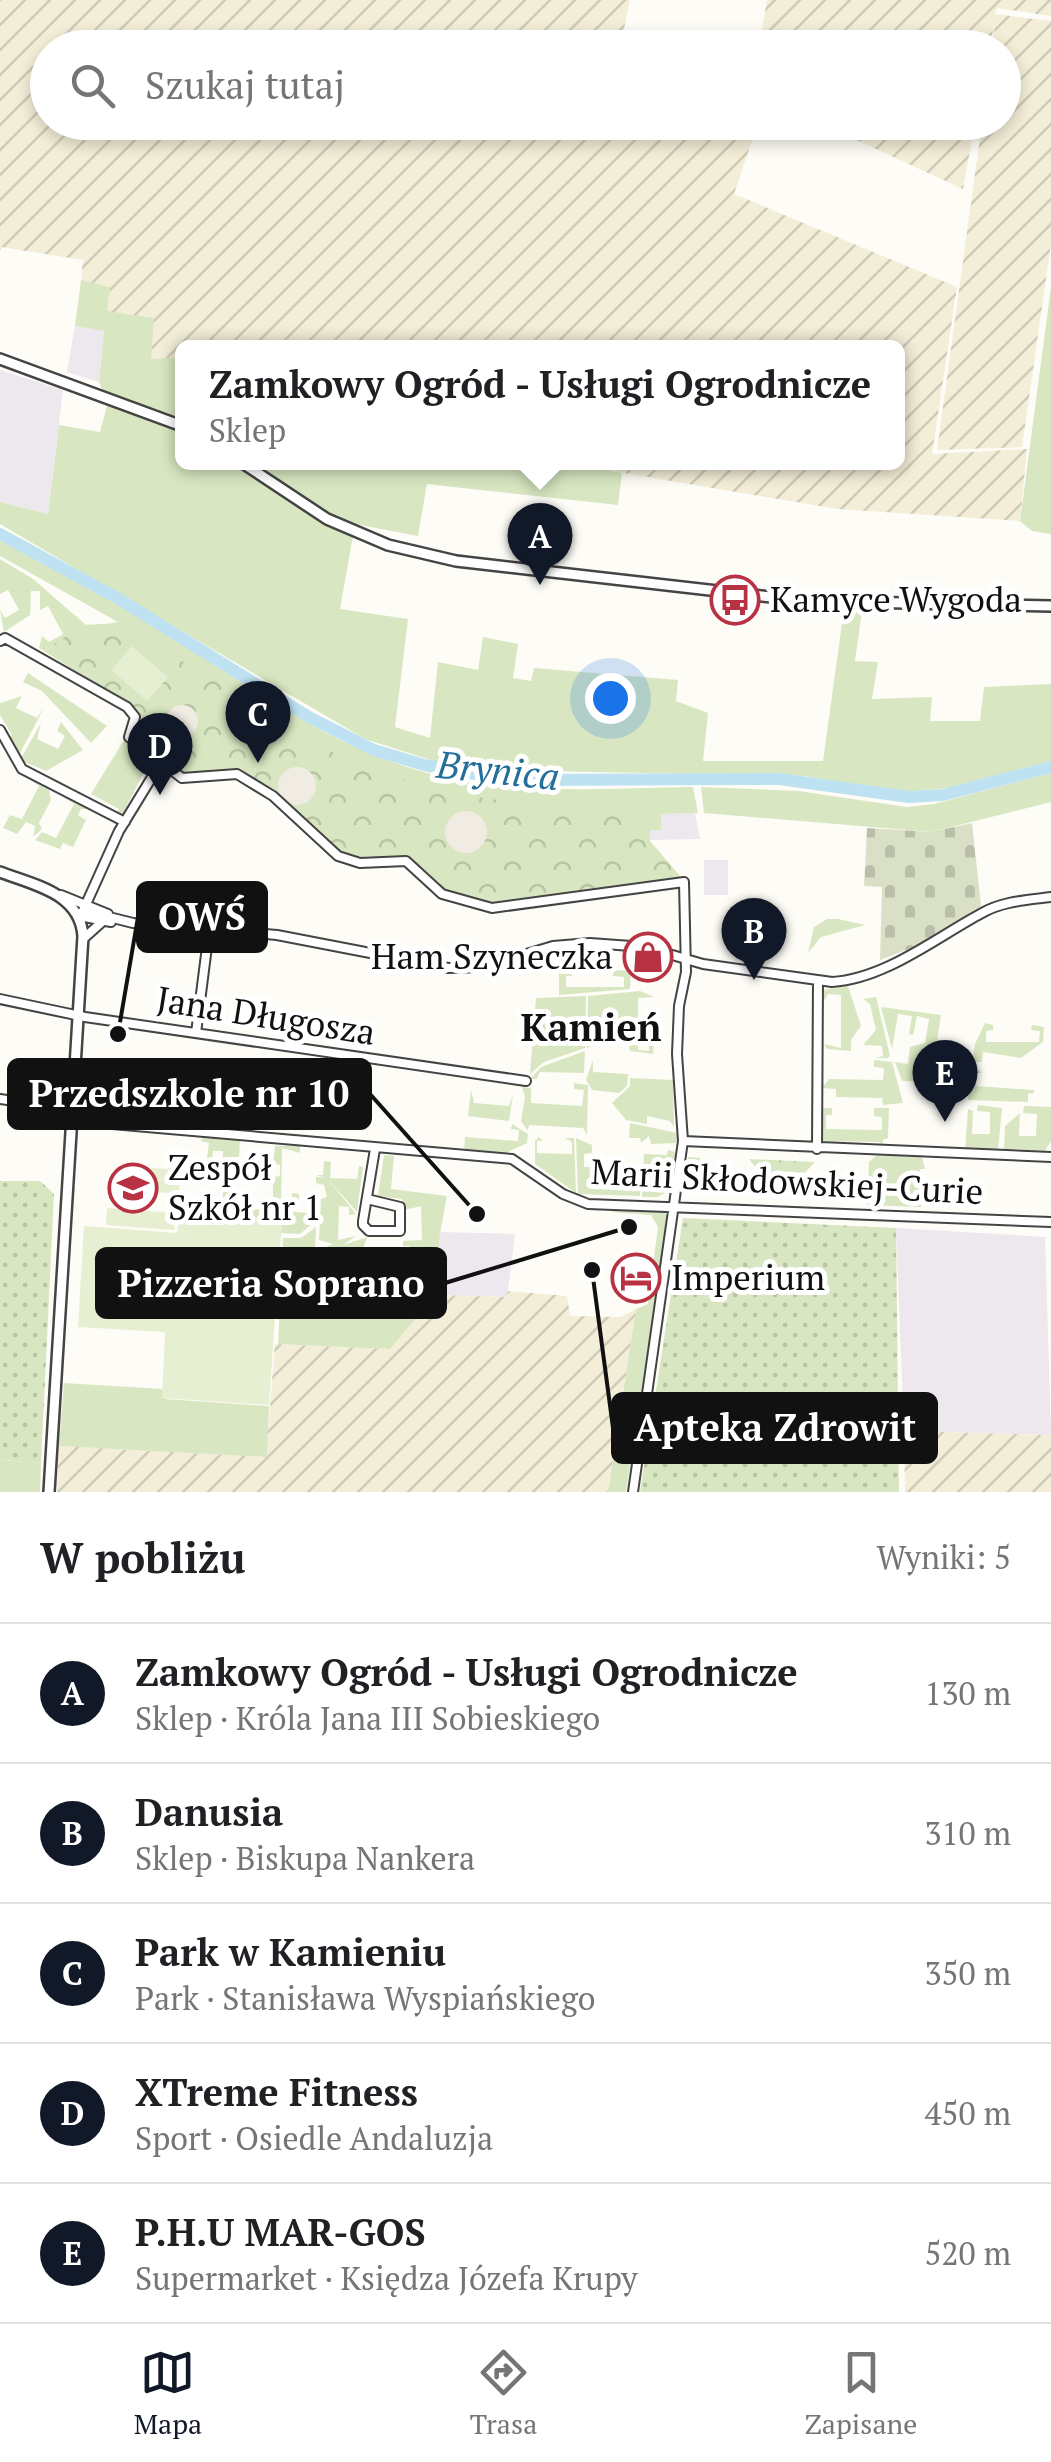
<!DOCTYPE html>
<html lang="pl">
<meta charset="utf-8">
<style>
:root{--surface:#fff;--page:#f6f6f6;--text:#202124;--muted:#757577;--line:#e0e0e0;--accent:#111827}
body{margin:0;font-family:"PT Serif",serif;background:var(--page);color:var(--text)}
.you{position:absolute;left:610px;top:698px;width:35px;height:35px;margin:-25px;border:8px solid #fff;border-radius:50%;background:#1a73e8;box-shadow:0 0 0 15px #1a73e833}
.badge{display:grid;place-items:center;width:65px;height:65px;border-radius:50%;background:var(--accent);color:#fff;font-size:32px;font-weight:700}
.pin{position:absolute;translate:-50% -82px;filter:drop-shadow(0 2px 5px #0008)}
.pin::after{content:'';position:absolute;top:52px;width:35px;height:30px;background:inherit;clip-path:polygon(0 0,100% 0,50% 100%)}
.popup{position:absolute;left:175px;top:340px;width:730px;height:130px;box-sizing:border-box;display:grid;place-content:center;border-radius:15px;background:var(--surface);filter:drop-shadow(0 2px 8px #0005);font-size:32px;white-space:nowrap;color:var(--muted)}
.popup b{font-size:38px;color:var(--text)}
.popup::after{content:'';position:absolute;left:50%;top:100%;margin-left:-20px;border:20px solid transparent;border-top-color:var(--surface)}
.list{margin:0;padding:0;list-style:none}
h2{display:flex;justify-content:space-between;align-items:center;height:130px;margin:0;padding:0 40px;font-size:42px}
h2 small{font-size:32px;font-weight:400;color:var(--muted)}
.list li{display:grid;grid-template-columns:65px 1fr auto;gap:30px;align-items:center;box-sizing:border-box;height:140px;padding:0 40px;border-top:2px solid var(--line)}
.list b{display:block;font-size:38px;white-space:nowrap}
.list p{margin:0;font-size:32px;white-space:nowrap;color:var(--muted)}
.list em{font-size:32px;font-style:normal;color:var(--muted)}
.icon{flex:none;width:55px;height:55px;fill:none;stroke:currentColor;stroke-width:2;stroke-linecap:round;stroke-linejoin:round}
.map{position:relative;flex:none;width:1051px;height:1492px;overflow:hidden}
.search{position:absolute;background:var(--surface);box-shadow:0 5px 15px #0003;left:30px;right:30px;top:30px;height:110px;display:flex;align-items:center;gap:25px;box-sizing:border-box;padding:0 35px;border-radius:55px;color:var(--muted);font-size:38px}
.sheet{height:830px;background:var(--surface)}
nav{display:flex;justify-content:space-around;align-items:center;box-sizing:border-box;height:140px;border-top:2px solid var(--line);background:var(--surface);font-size:28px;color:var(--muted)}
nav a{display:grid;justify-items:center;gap:5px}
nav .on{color:var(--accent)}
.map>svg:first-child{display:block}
</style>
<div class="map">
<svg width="1051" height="1492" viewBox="0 0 1051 1492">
<defs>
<pattern id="farmland-furrows" width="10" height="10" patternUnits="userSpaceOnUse" patternTransform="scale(2.5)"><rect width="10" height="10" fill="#f3eed7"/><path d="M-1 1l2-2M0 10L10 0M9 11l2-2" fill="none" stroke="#cfcbb8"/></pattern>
<pattern id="cemetery-stones" width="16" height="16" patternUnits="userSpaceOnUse" patternTransform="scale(2.5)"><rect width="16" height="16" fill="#dae0c6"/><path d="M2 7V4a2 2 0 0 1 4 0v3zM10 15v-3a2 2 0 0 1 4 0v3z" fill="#babfa9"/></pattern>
<pattern id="park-crowns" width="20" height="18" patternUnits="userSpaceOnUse" patternTransform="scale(2.5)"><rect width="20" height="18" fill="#d8e7c1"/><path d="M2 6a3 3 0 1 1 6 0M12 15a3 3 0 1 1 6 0" fill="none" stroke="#b8c5a5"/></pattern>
<pattern id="garden-dots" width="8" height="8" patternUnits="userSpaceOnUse" patternTransform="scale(2.5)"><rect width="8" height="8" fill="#d8e7c1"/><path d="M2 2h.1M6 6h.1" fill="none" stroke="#b8c5a5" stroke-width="1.8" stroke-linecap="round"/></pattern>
</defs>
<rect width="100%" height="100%" fill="#fefcf6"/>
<!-- industrial -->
<path fill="#ede7ee" d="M75 326 104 330 99 382 67 372Z
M0 370 63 390 48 514 0 502Z
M695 813 700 839 650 840V830L661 814Z
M704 860H728V895H704Z
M896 1228 1045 1237 1051 1435 904 1431Z
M440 1232 515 1234 507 1297 436 1295Z"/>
<!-- farmland -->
<path fill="url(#farmland-furrows)" d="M0 0H630L620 47 48 48V122L758 123 734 194 957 287 932 454 1027 449 1020 521 837 509 565 463 898 462V348H182V357L151 359 107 311 110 287 81 280 83 260 1 247 0 251Z
M767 0H1051V16L997 8 995 14 1051 21V244L1022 447 937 450 982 123 1004 122V48L992 47 995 24 989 47H759Z
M819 123H975L963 189Z
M508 1291 567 1296 570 1316 621 1317 636 1309 608 1492H57L59 1446 266 1457 275 1344 390 1349 436 1295 506 1297Z
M904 1431 1051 1435V1492H905Z"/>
<!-- grass -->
<path fill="#d8e7c1" d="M81 280 110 287 107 311 154 318 151 359 182 357V462H565L622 473 618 505 427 484 418 536 355 524 340 609 408 619 395 727 430 738 438 662 478 670 483 637 518 644 513 678 531 681 534 668 678 680 676 701 708 713 703 761H823L844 609 862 611 855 661 878 662 872 699 932 697 930 721H980L984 687 1051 684V761L949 788 901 792 804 776 485 770 434 761 365 739 0 524V502L48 514 59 425 100 432 108 402 99 382 104 331 75 326Z
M1051 287V534L1032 531 1020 521Z
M0 538C49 565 100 591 147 620 248 685 344 761 464 781 539 794 618 788 693 787L698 813 661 814V830H650V841L443 796 347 766 102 625 118 622 0 556Z
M0 559 33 579 86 625 77 634 148 712 131 731 138 719 130 705 46 652 53 647 44 651 39 648 42 636 49 642 63 634 48 606 40 610V591H31L30 615 4 632 0 610 5 618 19 610 8 590 0 594Z
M28 673 107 726 91 743 42 691 23 682Z
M22 696 16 708 37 718 45 706 18 757 7 738 12 735 0 715V703Z
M61 722 83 750 46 771 20 760 41 723 37 739 58 749 65 736 57 731Z
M124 740 151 759 121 817 116 815 119 809 91 794Z
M1051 773V802L931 832 704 813 701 787 798 791 907 807 934 804Z
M29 779 49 790 51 800 39 823 42 829 33 837 35 826 26 822 17 834 3 828 10 815 22 819 39 786Z
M61 796 88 809H81L78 815 86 820 73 847 63 843 60 849 35 840 42 832 56 838 74 804Z
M838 919 865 925 821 937 808 953 814 927 827 919Z
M559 968H572V976H566V987H624V977L613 976V970L631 971 630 989 559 995Z
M848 986 861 1026 851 1040V1051L827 1049 824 1044 841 1048V995L828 994 823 1003 822 990Z
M640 991 654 997 638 998V1050L649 1051V1043H654L653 1054 630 1051 627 1031 598 1029V1042L623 1045 594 1044 587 1048 588 996Z
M586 996 585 1048 544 1062 530 1074 536 998Z
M876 997 890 1056 888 1058H874L883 1056 882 1046 863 1045 876 1030 870 1004 863 999Z
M881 1007 941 1015 930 1088 928 1082 902 1081 895 1062 908 1064 910 1047 925 1043 929 1019 917 1016 913 1035 909 1034 912 1016 898 1014 892 1049Z
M985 1023 993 1025V1030L986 1031V1042H1039L1040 1031 1031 1030 1032 1025 1044 1027 1043 1042 1021 1058 983 1052 982 1062H973L970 1077 975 1044Z
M585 1051 584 1073 540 1072 537 1079H530L541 1067Z
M593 1060V1072L628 1074 627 1086 619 1093 592 1090 586 1080Z
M874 1060 892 1062 903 1103 883 1105 882 1098 836 1097V1089L822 1088 829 1079 883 1080 884 1068 874 1067Z
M977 1068 982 1073H976V1086L1034 1090V1093L1028 1094V1102L968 1100 970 1081Z
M630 1078 673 1080 674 1127 670 1121 647 1116V1124L626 1120 612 1103 630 1086Z
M574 1083 588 1085 587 1135 583 1128 529 1125 528 1131 521 1121 525 1097 522 1087 531 1088V1103L582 1106 584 1090 574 1089Z
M471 1090 474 1103 509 1106 513 1095 509 1121 468 1116Z
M978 1105 1002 1108 998 1151 965 1150 968 1109 973 1111 972 1134H990V1112L977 1111Z
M1024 1106 1051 1107V1141L1045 1151 1004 1149 1005 1126 1020 1113 1019 1136H1036L1037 1114 1023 1113Z
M823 1108H832V1115H826V1129L882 1130V1117L874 1116V1108H889L888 1138 883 1140 882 1148 880 1142 821 1141Z
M630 1123 677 1133 676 1143 651 1144 649 1136 641 1143 640 1138H629Z
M512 1124 528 1134 527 1143 506 1153 464 1152 465 1137 518 1141 519 1130 511 1129Z
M204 1137 240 1140 239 1157 229 1158 228 1185 235 1186 234 1205H223V1151H213L212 1159H207L209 1143 200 1141Z
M539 1137 543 1141H537V1153L572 1154V1142L565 1138H574L576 1193 535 1164V1141Z
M576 1138 592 1145V1153L584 1154V1167L641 1169 640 1196 578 1194Z
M275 1146H300V1153L282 1148 281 1204 292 1205V1193L299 1194 298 1208 267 1204 266 1197H273V1177L280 1176V1165L273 1164Z
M668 1150 675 1152 671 1190 657 1197H642L644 1154 667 1155Z
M384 1155 394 1156 391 1189 447 1196 440 1233 436 1295 390 1349 278 1344 283 1238H301L316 1227 315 1252 333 1244 319 1240 321 1199 327 1197 324 1185 316 1183V1177L326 1178 316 1175H323L324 1161 331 1162 330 1178 357 1179 359 1166 363 1167 357 1212 328 1179 356 1214 349 1215V1207L339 1206 338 1240 356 1236 343 1245 367 1237 361 1255 409 1256 410 1246H403V1241L422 1240 421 1206 404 1210 402 1199 378 1196Z
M877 1155 922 1157 925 1169H920L921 1207 867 1205 869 1162Z
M688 1157 700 1158V1163H691L692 1174 744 1175 746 1165 744 1187H686Z
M198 1200H211V1206L308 1213 313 1223 300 1234 281 1233 282 1221 204 1214 198 1211Z
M615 1210 661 1211 668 1215 626 1492H608L636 1309 648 1304 658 1227 651 1215 611 1212Z
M64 1383 162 1389 165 1399 269 1406 267 1457 59 1446Z
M0 1460 41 1463 40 1492H0Z"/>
<!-- cemetery -->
<path fill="url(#cemetery-stones)" d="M972 823 981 906 914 947 880 960 882 887 864 886 867 828 931 832Z"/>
<!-- park -->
<path fill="url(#park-crowns)" d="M119 623 346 760 444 792 504 801 619 806 621 813 649 823 650 841 681 877 494 906 440 890 406 859 364 861 343 856 275 795 235 771 188 778 133 736 138 719 130 705 44 651 83 625Z
M749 1159 815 1162 798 1180 764 1178Z"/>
<!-- garden -->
<path fill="url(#garden-dots)" d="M0 1181H40L54 1194 41 1463 0 1460Z
M683 1218 896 1228 899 1492H640Z"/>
<!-- pitch -->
<path fill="#e7efd2" d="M132 646 168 677 147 701 111 670Z
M137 1168 180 1169 179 1193 137 1192Z
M107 1208 175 1213 174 1230 106 1225Z
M180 1209 282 1220 269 1405 162 1398 165 1332 78 1327 84 1226 177 1233Z"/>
<!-- plaza -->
<path fill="#f0ebe3" d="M166 721a16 16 0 1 1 32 0a16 16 0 1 1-32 0Z
M278 786a19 19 0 1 1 38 0a19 19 0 1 1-38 0Z
M445 832a21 21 0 1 1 42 0a21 21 0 1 1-42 0Z"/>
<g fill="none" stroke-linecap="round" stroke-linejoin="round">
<!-- river -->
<path stroke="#bee2f2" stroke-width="12" d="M0 534 119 599 309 717 374 750 424 765 510 780 779 779 909 797 943 795 1051 767"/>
<!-- minor casing -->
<g stroke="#444" stroke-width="12">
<path id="minor" d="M0 641 5 638 127 707 135 717 129 737 182 778 237 774 273 796 338 856 360 863 406 861 442 894 492 908 684 882 686 972 679 1006 677 1054 683 1141 633 1492
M0 730 22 769 125 822
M61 895 108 914
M85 911 133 923 277 935 448 968 483 967 553 946 590 943 645 947 703 964 832 982C885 979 937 937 982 913 1003 901 1028 900 1051 897
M82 913 119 831 160 764
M79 916 111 922
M83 939 103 921
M0 999 85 1017 526 1081
M196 1033 209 931
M0 1099 67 1109 82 1120 112 1124 512 1159 563 1194 588 1204 1051 1222
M683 1141 1051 1157
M817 1149 818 981
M367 1199 400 1207V1231H369L363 1225V1221L375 1149"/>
</g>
<!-- tertiary casing -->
<g stroke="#444" stroke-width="14">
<path id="tertiary" d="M0 359 182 426
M241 462 327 519 388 545 456 561 806 601 1051 606
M0 872C34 885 80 893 83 936L49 1492"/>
</g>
<!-- minor -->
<use href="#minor" stroke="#fff" stroke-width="8"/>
<!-- tertiary -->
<use href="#tertiary" stroke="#fff" stroke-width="9"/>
</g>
<!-- icons -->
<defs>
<g id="bus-ring" transform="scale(2.5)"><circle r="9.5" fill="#fff" stroke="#b73343" stroke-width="1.5"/><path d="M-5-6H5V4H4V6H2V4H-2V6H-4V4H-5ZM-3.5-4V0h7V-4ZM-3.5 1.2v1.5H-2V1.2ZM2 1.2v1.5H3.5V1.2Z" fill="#b73343"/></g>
<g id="shop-ring" transform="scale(2.5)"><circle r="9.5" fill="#fff" stroke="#b73343" stroke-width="1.5"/><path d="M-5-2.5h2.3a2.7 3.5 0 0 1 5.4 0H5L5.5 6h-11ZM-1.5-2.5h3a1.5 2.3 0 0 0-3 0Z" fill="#b73343"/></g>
<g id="school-ring" transform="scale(2.5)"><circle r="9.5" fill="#fff" stroke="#b73343" stroke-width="1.5"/><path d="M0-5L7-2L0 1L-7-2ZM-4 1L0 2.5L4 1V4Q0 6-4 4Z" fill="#b73343"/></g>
<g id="hotel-ring" transform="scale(2.5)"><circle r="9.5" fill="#fff" stroke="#b73343" stroke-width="1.5"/><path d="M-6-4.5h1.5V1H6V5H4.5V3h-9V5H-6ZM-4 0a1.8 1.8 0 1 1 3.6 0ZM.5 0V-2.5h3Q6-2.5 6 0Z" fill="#b73343"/></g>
</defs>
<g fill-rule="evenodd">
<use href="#bus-ring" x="735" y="600"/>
<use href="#shop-ring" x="648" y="957"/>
<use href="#school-ring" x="133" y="1188"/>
<use href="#hotel-ring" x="636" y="1278"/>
</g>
<g text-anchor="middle" stroke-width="10" stroke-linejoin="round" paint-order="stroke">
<!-- poi labels -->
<g font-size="35" fill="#111" stroke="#fff" text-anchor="start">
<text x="770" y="612">Kamyce Wygoda</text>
<text x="613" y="969" text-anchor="end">Ham Szyneczka</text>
<text x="168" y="1180">Zespół<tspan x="168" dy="40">Szkół nr 1</tspan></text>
<text x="671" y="1290">Imperium</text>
</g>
<!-- street labels -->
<g font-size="35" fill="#111" stroke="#fff">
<text transform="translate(266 1016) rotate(9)" y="12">Jana Długosza</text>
<text transform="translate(787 1182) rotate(3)" y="12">Marii Skłodowskiej-Curie</text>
</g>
<!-- water labels -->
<g font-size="38" font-style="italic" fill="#236f9a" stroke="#fff">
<text transform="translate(498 771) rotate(6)" y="13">Brynica</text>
</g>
<!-- neighbourhood labels -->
<g font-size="38" font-weight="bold" fill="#111" stroke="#fff">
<text x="591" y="1041">Kamień</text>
</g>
</g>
<!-- callouts -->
<path fill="none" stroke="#111" stroke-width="4" d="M118 1034L138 917M477 1214L370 1094M629 1227L445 1283M592 1270L613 1428"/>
<g fill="#111" stroke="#fff" stroke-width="4">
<circle cx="118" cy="1034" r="10"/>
<circle cx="477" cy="1214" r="10"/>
<circle cx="629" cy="1227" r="10"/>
<circle cx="592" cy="1270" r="10"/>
</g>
<g fill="#111" stroke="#111" stroke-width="4">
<rect x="138" y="883" width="128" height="68" rx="10"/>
<rect x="9" y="1060" width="361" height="68" rx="10"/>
<rect x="97" y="1249" width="348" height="68" rx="10"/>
<rect x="613" y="1394" width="323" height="68" rx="10"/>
</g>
<g font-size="38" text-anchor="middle" font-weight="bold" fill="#fff">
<text x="202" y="930">OWŚ</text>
<text x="189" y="1107">Przedszkole nr 10</text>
<text x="271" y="1297">Pizzeria Soprano</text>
<text x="775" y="1441">Apteka Zdrowit</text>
</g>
</svg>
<div class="you"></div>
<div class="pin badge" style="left:540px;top:585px">A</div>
<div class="popup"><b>Zamkowy Ogród - Usługi Ogrodnicze</b>Sklep</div>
<div class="pin badge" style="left:754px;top:980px">B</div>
<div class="pin badge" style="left:258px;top:763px">C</div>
<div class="pin badge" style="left:160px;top:795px">D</div>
<div class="pin badge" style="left:945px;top:1122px">E</div>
<div class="search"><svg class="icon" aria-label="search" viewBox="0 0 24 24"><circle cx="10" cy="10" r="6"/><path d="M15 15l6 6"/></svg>Szukaj tutaj</div>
</div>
<section class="sheet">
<h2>W pobliżu<small>Wyniki: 5</small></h2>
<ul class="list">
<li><span class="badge">A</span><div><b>Zamkowy Ogród - Usługi Ogrodnicze</b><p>Sklep · Króla Jana III Sobieskiego</p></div><em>130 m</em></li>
<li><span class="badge">B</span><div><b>Danusia</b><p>Sklep · Biskupa Nankera</p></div><em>310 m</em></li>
<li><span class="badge">C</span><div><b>Park w Kamieniu</b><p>Park · Stanisława Wyspiańskiego</p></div><em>350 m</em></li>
<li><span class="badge">D</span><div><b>XTreme Fitness</b><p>Sport · Osiedle Andaluzja</p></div><em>450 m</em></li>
<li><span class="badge">E</span><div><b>P.H.U MAR-GOS</b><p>Supermarket · Księdza Józefa Krupy</p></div><em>520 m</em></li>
</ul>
</section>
<nav>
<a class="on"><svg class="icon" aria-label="map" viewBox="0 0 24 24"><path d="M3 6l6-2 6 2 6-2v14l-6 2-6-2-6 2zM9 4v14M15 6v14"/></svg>Mapa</a>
<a><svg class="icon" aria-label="directions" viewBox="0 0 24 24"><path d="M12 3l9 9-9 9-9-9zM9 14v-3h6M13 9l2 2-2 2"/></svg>Trasa</a>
<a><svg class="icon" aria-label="saved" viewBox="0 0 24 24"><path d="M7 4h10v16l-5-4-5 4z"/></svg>Zapisane</a>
</nav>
